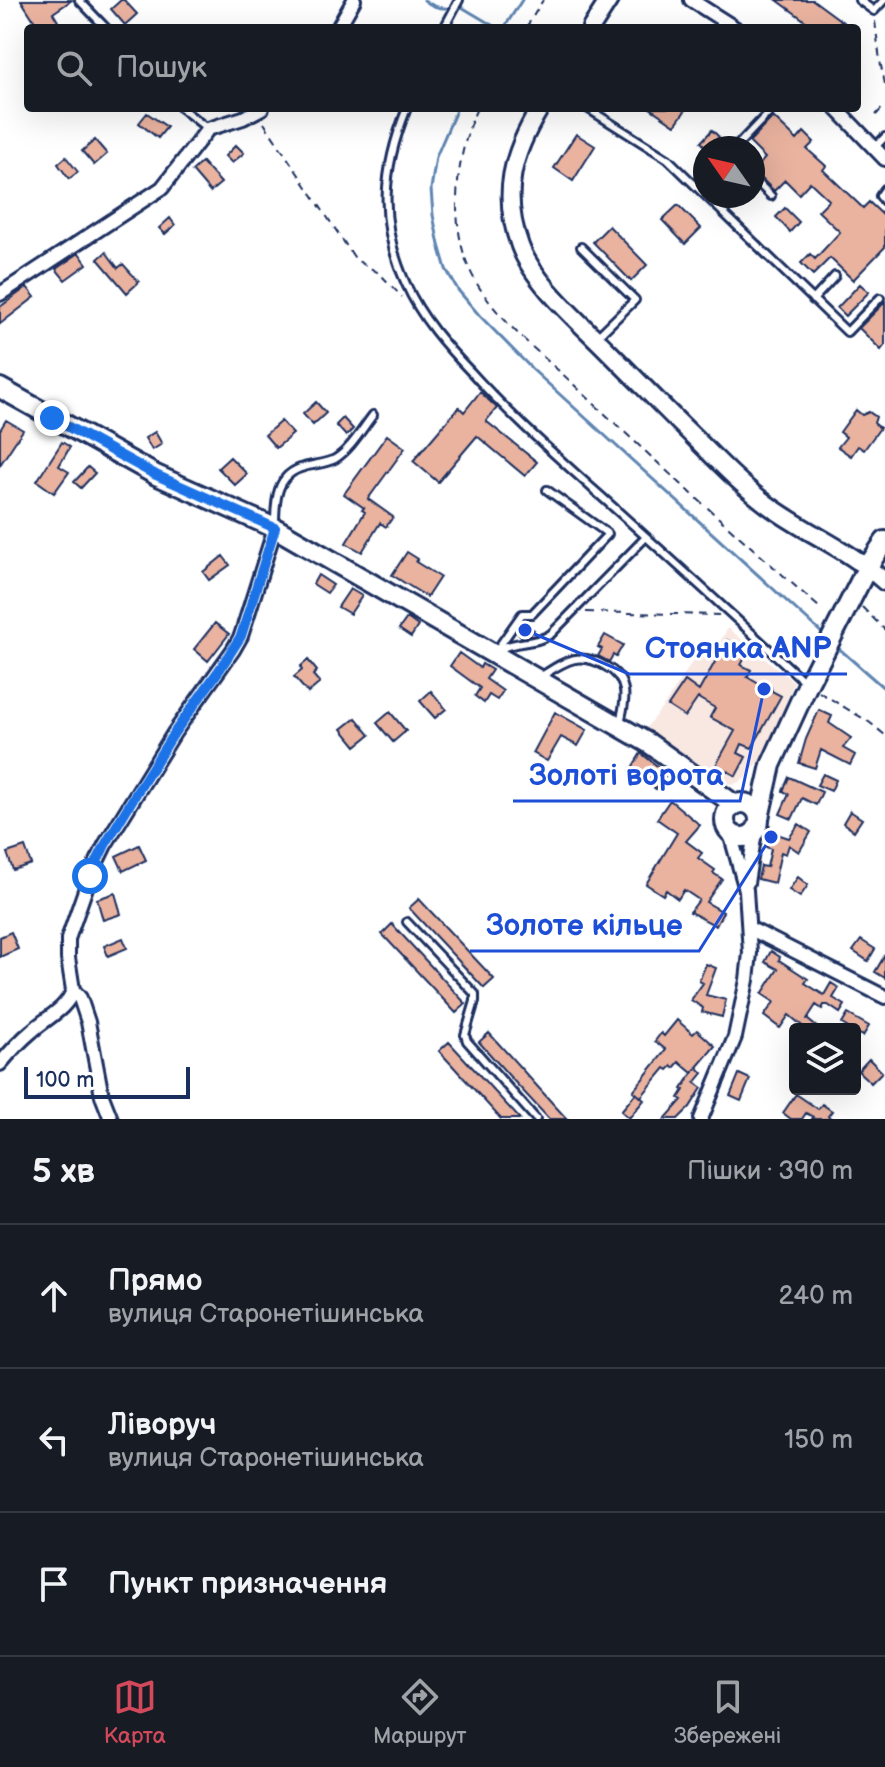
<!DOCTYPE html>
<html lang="uk">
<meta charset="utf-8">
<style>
:root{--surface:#171b24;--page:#20242c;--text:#f1f3f6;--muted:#9ea1a6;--line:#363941;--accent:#d1495b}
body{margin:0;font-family:"Balsamiq Sans",sans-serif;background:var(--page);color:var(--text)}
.controls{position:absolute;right:24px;bottom:24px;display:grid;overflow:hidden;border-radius:8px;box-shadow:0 8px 32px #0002}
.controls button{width:72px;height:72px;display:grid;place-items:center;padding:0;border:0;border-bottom:2px solid var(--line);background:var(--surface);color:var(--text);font:40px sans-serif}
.compass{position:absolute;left:693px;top:136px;width:72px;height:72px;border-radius:50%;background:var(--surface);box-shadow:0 8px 32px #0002;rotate:304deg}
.scale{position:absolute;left:24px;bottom:20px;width:166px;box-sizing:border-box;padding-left:8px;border:4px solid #1b2f5e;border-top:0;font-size:22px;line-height:28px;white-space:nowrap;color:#1b2f5e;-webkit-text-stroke:6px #fff;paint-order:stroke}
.stop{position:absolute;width:24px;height:24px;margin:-18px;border:6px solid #1a73e8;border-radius:50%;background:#fff}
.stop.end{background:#1a73e8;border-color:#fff;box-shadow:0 2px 8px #0008}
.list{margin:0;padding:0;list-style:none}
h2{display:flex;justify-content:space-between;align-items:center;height:104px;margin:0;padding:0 32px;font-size:34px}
h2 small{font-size:26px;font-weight:400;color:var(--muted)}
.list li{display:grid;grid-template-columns:52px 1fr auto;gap:24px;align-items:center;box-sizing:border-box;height:144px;padding:0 32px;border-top:2px solid var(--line)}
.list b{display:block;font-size:30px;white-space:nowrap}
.list p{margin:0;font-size:26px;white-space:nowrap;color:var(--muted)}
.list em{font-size:26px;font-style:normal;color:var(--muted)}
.icon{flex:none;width:44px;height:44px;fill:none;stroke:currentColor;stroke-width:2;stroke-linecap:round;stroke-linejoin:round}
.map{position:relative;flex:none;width:885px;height:1119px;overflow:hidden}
.search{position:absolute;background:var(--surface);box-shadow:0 8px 32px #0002;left:24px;right:24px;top:24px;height:88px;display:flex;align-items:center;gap:20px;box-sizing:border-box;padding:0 28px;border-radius:8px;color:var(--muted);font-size:30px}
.sheet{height:536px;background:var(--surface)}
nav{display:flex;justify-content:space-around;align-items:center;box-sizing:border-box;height:112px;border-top:2px solid var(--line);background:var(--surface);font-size:22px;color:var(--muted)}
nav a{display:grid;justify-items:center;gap:4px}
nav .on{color:var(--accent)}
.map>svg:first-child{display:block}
</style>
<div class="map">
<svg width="885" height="1119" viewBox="0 0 885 1119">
<rect width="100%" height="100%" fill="#fff"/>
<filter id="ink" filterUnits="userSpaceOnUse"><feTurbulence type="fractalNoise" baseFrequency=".0125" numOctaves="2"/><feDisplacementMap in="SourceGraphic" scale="16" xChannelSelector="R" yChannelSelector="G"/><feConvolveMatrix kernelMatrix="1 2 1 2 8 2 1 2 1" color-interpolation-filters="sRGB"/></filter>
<g filter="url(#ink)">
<!-- built -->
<path fill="#f9e8e2" d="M728 628 794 682 776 727 760 760 746 778 733 785 717 780 646 728 665 704 698 653 709 660Z"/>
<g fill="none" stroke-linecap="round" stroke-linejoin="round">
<!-- stream -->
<path stroke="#5f85b1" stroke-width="3" d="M424 0C435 9 447 10 460 6L497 28
M504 28 522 0
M457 108 436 157 431 189 433 215 439 245 446 269 458 290 479 315 533 370 825 636
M836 646 885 689"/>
</g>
<!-- building -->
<path fill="#eab3a0" stroke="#1b2f5e" stroke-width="2" d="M21 0H72L53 13 62 28H39Z
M121 0H124L137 14 125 25 111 9Z
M777 0H813L851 28H815Z
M650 108H687L675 125Z
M147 113 167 127 158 138 139 123Z
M773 117 797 140 804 132 814 142 807 149 826 166 823 170 863 208 869 202 885 217V247L853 280 830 258 813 275 801 263 810 254 815 259 840 232 818 211 829 200 810 182 799 194 785 180 774 191 757 174 753 172 765 158 749 142Z
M712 130 719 137 707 148 701 142Z
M576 134 595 146 573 181 554 168Z
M95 140 107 154 94 165 82 151Z
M236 145 244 153 232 163 225 156Z
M66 157 78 172 69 179 58 164Z
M202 162 221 183 210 192 192 171Z
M678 205 701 228 685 244 662 220Z
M785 208 799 222 790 232 776 217Z
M170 218 175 225 165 234 159 228Z
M609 226 647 265 631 281 593 242Z
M106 252 118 268 123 264 139 282 127 293 98 259Z
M79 253 87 264 65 280 56 269Z
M860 284 869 292 845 316 837 308Z
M27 287 35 297 0 324V307Z
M885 302V345L881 350 859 328Z
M480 392 497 408 486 421 537 462 525 476 477 436 438 482 413 461 459 407 464 412Z
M316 402 326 413 313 425 303 414Z
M856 410 862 415 869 412 876 417 874 423 880 428 864 450 858 446 851 456 838 447 846 437 840 432Z
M343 418 353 429 346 436 336 425Z
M6 420 23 430 0 465V430Z
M281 421 293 434 276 448 265 435Z
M155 432 162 444 152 450 145 438Z
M387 435 405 448 368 499 393 517 386 527 380 523 362 552 346 543 365 512 362 510 364 508 344 494Z
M62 442 70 447 59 466 69 472 54 493 37 481Z
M230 457 247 474 235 485 218 468Z
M88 467 95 473 81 488 74 482Z
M407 552 418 559 416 562 440 577 427 597 392 575Z
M223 556 230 565 209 580 203 572Z
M318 575 333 585 327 593 313 584Z
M350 589 362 596 350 614 338 607Z
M407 618 418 626 411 637 399 629Z
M524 622 534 630 529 636 522 637 517 632Z
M215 623 229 634 208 661 194 649Z
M605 635 623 645 616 657 613 655 609 662 598 656 602 649 598 647Z
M727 640 748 652 741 665 751 670 747 677 759 684 767 683 771 687 772 691 781 696 752 748 742 744 738 753 746 757 736 776 716 765 735 731 710 717 715 708 698 698 685 717 668 706 685 681 699 691Z
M459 653 480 668 482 664 492 670 486 679 503 691 497 700 489 695 484 703 475 696 480 688 450 666Z
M308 660 317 671 313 675 320 683 308 693 294 677 302 670 300 667Z
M431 691 446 709 435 718 420 701Z
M819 710 832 716 829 723 851 738 843 748 855 755 850 765 821 750 815 768 799 763 806 739Z
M390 712 406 731 393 742 377 723Z
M555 712 587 730 578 746 561 737 547 761 533 753Z
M356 718 370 735 356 746 342 729Z
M641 753 667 774 656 789 630 771Z
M823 774 836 780 831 791 817 785Z
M789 777 822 792 816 805 802 798 792 819 780 814 789 794 783 791Z
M670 800 700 825 686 841 702 853 698 858 715 870 713 873 722 879 706 902 723 912 716 926 690 912 699 900 684 890 678 899 666 890 663 895 646 884 677 833 657 819Z
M850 811 862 819 854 831 843 823Z
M799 824 811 832 799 852 789 845 786 854 781 852 774 883 758 879 761 866 767 867 771 849 766 847 771 832 789 838Z
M139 845 146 860 123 871 116 856Z
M25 847 31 864 13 870 7 853Z
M798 877 808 885 800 897 789 890Z
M115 893 121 914 103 920 97 899Z
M419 899 494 979 484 988 409 908Z
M392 924 466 1004 456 1013 382 934Z
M11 932 18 949 0 957V937Z
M123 938 127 948 108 956 104 946Z
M861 940 875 949 868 961 853 951Z
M771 951 780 957 779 960 808 979 805 983 824 995 831 983 839 988 833 998 845 1005 840 1013 828 1005H824L822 1009 816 1005 807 1019 819 1029H806L789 1015 780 1028 764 1016 774 1002 762 994 778 969 765 962Z
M885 955V978L875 972Z
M706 964 716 968 706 995 726 1000 722 1017 702 1012 703 1008 691 1000 703 983 699 981Z
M848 1014 869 1026 863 1036 855 1032V1029H850L842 1024Z
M677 1020 693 1034 697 1030 715 1046 697 1067 703 1073 695 1083 702 1088 690 1107 678 1119H665L682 1100 679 1098 684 1090 682 1089 696 1068 692 1073 679 1062 674 1068 672 1066 668 1070 665 1068 641 1097 633 1091 666 1050 655 1041 661 1033 664 1036Z
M489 1033 555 1106 567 1119H549L512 1079 479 1042Z
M449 1042 495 1092 520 1119H501L451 1064 439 1051Z
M869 1059 882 1072 871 1083 858 1071Z
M739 1074 750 1079 741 1101 730 1096Z
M636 1093 644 1100 629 1118 621 1111Z
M796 1094 818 1109 822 1104 832 1111 828 1116 832 1119H812L813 1117 806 1113 802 1119H791L783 1113Z"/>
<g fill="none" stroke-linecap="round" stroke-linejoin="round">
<!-- service casing -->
<g stroke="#1b2f5e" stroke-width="12">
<path id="service" d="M79 0 106 28
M859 0 874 11 884 0
M444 28 459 0
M181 108 208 129
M407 108C382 170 378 222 406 284 421 318 446 346 471 372 509 414 551 451 594 490 665 553 735 618 805 682
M587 108 668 159 705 195
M735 148 773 108
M874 148 885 137
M753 178 771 196
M885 189 880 196 885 202
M706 196 847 332 880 298
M581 247 635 300 596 338
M813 300 835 276
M275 524C275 501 276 474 304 467 314 464 325 464 335 459 351 449 362 429 373 415
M498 650C515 640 535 645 551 634L646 537
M496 651 522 614H532L608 534 547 490
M540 677C564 662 578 650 605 666 615 671 622 679 624 690 626 701 622 713 620 723
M407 922 475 994V1001L465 1035 467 1041 536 1119"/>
</g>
<!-- minor casing -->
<g stroke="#1b2f5e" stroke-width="18">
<path id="minor" d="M691 0 735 28
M338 28 354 0
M836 108 885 159
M0 294 162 188 208 129 243 118 262 108
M747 883 755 832
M749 928 885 997
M0 1064C10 1052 20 1041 32 1031 46 1018 67 1009 73 990
M111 1119 102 1096 88 1022 80 998 73 990 68 958V939L90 876 105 845 174 733 233 650 241 636 275 528
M701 1119 735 1037 747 980 750 953 746 890 730 833"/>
</g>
<!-- tertiary casing -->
<g stroke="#1b2f5e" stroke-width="22">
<path id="tertiary" d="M591 28 609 0
M540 108C512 154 501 194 520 246 534 284 582 324 610 353 639 382 667 411 696 439 719 462 742 486 768 505 806 533 850 550 885 582"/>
</g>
<!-- secondary casing -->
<g stroke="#1b2f5e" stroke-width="24">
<path id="secondary" d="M0 388 156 475 275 528 650 744 735 805
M725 820a17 17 0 1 1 34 0a17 17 0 1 1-34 0Z
M759 818 771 765 808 684 868 566 885 541"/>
</g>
<!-- path -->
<path stroke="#1b2f5e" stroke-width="2" stroke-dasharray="8 6" stroke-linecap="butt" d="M875 21 880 61 885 84
M526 28 543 0
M477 108C457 153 449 216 467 263 484 309 534 348 570 381 651 458 735 533 819 607
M876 115 885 105
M264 123 356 260 379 273 402 297
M862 607 885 630
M586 612 719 615
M819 692 869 722 885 735"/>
<!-- service -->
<use href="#service" stroke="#fff" stroke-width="6"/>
<!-- minor -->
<use href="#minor" stroke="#fff" stroke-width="12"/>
<!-- tertiary -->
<use href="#tertiary" stroke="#fff" stroke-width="16"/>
<!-- secondary -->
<use href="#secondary" stroke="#fff" stroke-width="18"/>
</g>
</g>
<g fill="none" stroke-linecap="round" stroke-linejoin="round" filter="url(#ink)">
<!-- route -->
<path stroke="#1a73e8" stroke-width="10" d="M52 418 156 475 275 528 241 636 220 669 174 733 137 792 105 845 90 876"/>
</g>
<!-- callouts -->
<path fill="none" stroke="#1d4ed8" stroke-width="3" d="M525 630L629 674H847M764 689L740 801H513M771 837L699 951H470"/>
<g fill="#1d4ed8" stroke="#fff" stroke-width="3">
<circle cx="525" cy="630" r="8"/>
<circle cx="764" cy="689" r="8"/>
<circle cx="771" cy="837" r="8"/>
</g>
<g font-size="30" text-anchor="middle" font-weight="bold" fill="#1d4ed8" stroke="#fff" stroke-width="6" stroke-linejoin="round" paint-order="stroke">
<text x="738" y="658">Стоянка ANP</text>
<text x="626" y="785">Золоті ворота</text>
<text x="584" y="935">Золоте кільце</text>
</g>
</svg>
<div class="controls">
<button><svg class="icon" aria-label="layers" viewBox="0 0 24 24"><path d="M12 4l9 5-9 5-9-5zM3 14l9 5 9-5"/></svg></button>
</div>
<svg class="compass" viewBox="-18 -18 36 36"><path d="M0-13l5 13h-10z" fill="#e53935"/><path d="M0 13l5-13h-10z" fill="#9ea1a6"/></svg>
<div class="scale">100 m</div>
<div class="stop" style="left:90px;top:876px"></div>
<div class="stop end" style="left:52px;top:418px"></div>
<div class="search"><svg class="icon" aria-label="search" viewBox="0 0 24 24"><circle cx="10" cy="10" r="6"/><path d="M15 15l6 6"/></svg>Пошук</div>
</div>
<section class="sheet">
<h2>5 хв<small>Пішки · 390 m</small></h2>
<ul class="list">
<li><svg class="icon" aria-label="ahead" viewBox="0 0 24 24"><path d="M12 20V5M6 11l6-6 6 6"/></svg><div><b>Прямо</b><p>вулиця Старонетішинська</p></div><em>240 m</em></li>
<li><svg class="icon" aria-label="left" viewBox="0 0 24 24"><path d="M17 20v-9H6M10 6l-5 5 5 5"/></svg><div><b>Ліворуч</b><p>вулиця Старонетішинська</p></div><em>150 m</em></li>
<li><svg class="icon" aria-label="arrive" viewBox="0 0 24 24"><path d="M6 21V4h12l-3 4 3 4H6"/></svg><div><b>Пункт призначення</b></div></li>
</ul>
</section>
<nav>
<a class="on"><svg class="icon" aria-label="map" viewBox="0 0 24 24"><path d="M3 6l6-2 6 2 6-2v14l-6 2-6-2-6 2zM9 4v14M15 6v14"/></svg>Карта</a>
<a><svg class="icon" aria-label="directions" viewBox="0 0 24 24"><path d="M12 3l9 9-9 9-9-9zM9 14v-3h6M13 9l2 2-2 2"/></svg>Маршрут</a>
<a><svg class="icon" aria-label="saved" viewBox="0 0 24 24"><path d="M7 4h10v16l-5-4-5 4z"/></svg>Збережені</a>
</nav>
